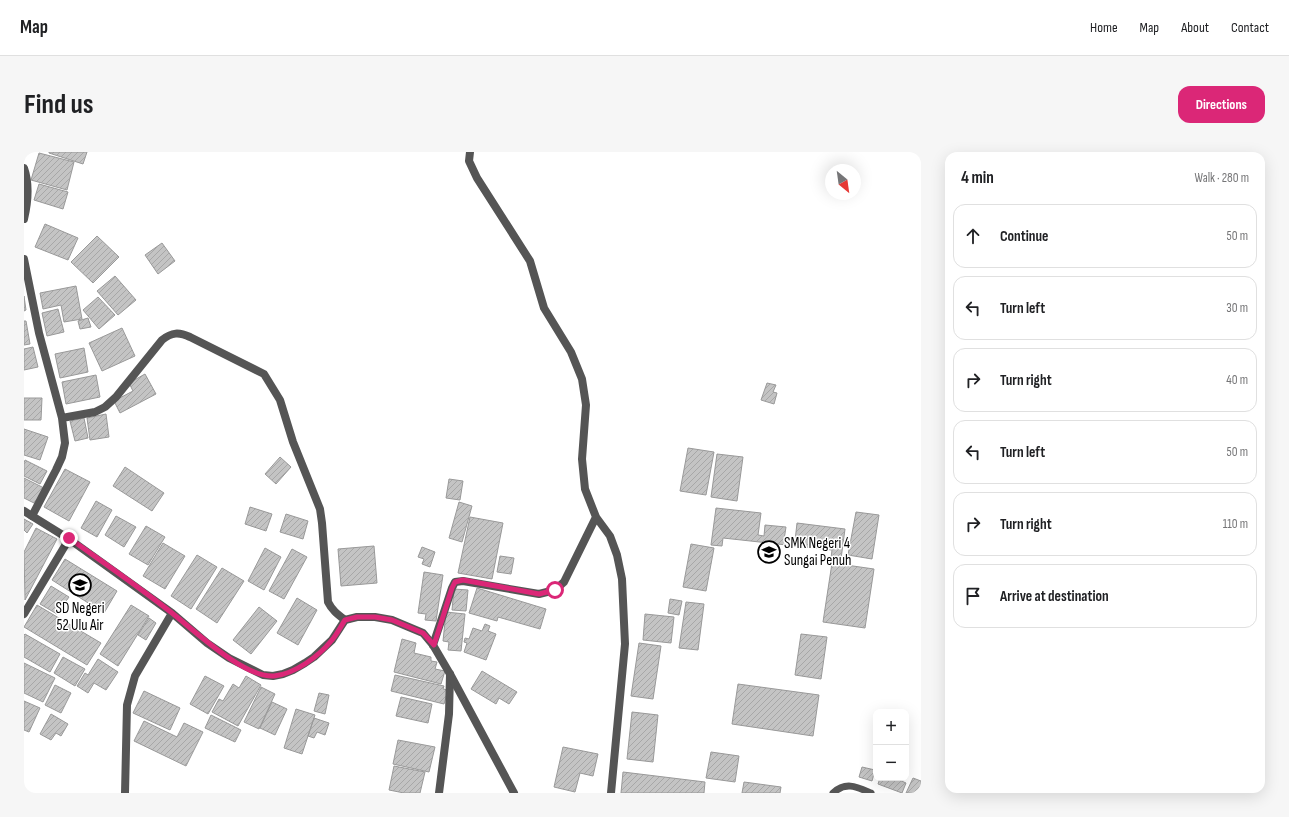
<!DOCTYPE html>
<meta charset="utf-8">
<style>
:root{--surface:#fff;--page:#f6f6f6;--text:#202124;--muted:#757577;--line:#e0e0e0;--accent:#db2777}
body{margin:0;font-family:"Sofia Sans Condensed",sans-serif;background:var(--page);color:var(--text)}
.controls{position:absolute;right:12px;bottom:12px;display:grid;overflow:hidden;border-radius:8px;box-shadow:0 4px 16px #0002}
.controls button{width:36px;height:36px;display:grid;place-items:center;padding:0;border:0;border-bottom:1px solid var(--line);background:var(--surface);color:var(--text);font:20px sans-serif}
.compass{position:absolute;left:801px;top:12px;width:36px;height:36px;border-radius:50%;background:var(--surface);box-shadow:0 4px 16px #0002;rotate:151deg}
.stop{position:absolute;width:12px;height:12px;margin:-9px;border:3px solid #db2777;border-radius:50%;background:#fff}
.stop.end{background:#db2777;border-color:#fff;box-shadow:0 1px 4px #0008}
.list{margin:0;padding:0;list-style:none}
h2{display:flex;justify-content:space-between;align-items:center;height:52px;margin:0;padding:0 16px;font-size:17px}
h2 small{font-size:13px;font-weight:400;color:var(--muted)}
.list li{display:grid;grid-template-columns:26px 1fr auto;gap:12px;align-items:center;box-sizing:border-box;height:64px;margin:0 8px 8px;padding:0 8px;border:1px solid var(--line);border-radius:12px}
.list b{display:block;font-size:15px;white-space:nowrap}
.list em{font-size:13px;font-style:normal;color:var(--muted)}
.icon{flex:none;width:22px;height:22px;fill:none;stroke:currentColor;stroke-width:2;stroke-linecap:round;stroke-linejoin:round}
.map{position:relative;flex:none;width:897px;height:641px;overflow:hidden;border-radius:12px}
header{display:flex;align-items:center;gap:24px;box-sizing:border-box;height:56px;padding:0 20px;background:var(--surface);border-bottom:1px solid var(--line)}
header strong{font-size:19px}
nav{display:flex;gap:22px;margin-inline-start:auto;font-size:14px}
.intro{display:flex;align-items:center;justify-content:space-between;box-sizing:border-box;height:96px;padding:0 24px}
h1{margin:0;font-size:28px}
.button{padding:10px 18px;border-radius:12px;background:var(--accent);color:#fff;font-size:14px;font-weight:700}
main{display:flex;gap:24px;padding:0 24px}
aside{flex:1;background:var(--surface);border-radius:12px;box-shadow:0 4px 16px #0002}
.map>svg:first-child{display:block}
</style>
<header>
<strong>Map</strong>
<nav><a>Home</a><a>Map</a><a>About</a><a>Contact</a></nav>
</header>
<div class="intro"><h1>Find us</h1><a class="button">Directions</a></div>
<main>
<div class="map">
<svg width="897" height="641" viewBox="0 0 897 641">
<defs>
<pattern id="building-hatch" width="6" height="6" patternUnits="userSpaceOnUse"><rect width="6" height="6" fill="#c4c4c4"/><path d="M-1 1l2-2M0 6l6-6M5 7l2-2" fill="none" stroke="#a7a7a7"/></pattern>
</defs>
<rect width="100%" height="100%" fill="#fff"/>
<!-- building -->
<path fill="url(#building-hatch)" stroke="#999" d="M25 0H63L59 12 25 1Z
M15 1 50 10 43 38 7 28Z
M15 32 44 40 39 57 10 48Z
M21 72 54 86 44 108 11 95Z
M73 84 95 105 69 131 47 110Z
M138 91 151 109 134 122 121 103Z
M91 124 112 148 94 163 73 139Z
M52 134 58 167 40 170 37 153 19 157 16 141Z
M0 144 2 158 0 159Z
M74 145 91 163 75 177 59 158Z
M34 157 40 180 23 184 18 161Z
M64 166 67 175 56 177 54 169Z
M0 169H2L6 192 0 193Z
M98 176 111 204 78 219 65 191Z
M9 195 14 215 0 218V197Z
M60 196 64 220 36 226 31 202Z
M121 222 132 242 96 261 90 249 109 239 105 231Z
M72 223 76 245 42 252 38 230Z
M743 231 752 233 749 240 753 241 750 252 737 248Z
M0 246H18L17 268H0Z
M82 262 85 285 66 288 63 266Z
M60 266 64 286 51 289 46 269Z
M0 277 24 285 16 308 0 303Z
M664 296 690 300 682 343 656 339Z
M693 302 719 305 713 349 687 345Z
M256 305 267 315 252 332 241 322Z
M1 308 23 319 16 332 0 324V311Z
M101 315 140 341 128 359 89 334Z
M41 317 66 330 45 369 20 355Z
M0 326 20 336 12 352 0 346Z
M425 327 439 329 436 348 422 346Z
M72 349 88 358 73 385 57 376Z
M435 350 448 354 438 390 425 386Z
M226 355 248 362 242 379 221 372Z
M692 356 737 361 734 383 740 384 741 373 762 375 760 388 771 389 773 371 821 377 817 407 807 406 808 398 699 386 698 394 687 393Z
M832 360 855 363 848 407 824 403Z
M262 362 284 369 279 387 256 380Z
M92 364 112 375 100 395 81 383Z
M446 365 479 371 468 427 434 421Z
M0 367 9 372 3 381 0 378Z
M122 374 141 385 124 413 105 402Z
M12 376 33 387 1 448 0 400Z
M139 391 161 404 141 437 119 424Z
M667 392 690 396 682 439 659 435Z
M350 394 353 431 317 434 314 397Z
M398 395 411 400 406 415 398 412 400 407 394 405Z
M241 396 257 405 240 438 224 429Z
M268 397 283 405 260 447 245 439Z
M173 403 193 415 167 457 147 444Z
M476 404 490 406 487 422 473 420Z
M41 407 93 439 80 461 28 428Z
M808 411 850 417 841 476 799 470Z
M198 416 220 429 193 471 172 457Z
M400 420 419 423 412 469 401 468 402 462 394 461Z
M27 434 45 445 33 462 16 452Z
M453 436 522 457 516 477 474 465 473 469 445 461Z
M430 437 444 438 442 459 428 458Z
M273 446 293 458 274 493 253 481Z
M646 447 658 449 655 463 644 461Z
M662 450 680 452 674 498 655 496Z
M13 453 77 491 63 513 0 475Z
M107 453 125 464 94 514 76 502Z
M235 455 253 469 227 502 209 488Z
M422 460 441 462 437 499 424 498 425 490 419 489Z
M621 462 650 465 647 491 619 488Z
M125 466 132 471 122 488 114 483Z
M461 472 466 474 464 479 472 482 462 508 440 500 443 491 440 490 441 486 445 487 449 476 458 479Z
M1 482 36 502 26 520 0 505V483Z
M777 482 803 485 797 527 771 523Z
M378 487 392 491 390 501 407 505V509L413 510 411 517 421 519 417 532 370 520Z
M615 491 637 494 629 547 607 544Z
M39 505 61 517 51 534 30 521Z
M74 507 94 520 82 538 70 531 64 541 53 534 61 521 64 523Z
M0 511 31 526 19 550 0 541Z
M458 519 493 540 485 552 475 546 472 552 447 537Z
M371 523 420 534 419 537 424 538 420 552 367 539Z
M181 524 200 534 184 562 166 552Z
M222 524 237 533 214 574 188 560 195 547 199 549 209 532 215 536Z
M714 532 795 543 789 584 708 572Z
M31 533 47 541 37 561 21 553Z
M237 535 251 542 235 577 220 570Z
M120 539 156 556 146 578 109 561Z
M295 541 305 543 301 562 290 559Z
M377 545 408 552 404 571 372 564Z
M0 549 16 556 5 580 0 578Z
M248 550 263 557 251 583 236 576Z
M272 557 291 563 278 602 260 596Z
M608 560 634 563 629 610 603 607Z
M27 562 44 572 37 584 32 581 27 588 16 582Z
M187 563 217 578 211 590 181 576Z
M290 566 305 571 301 583 293 580 290 586 284 584Z
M120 569 153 585 160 571 179 580 162 614 110 589Z
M374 588 411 595 405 620 369 612Z
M539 595 574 602 569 624 556 621 551 640 530 635Z
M687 600 715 604 711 630 682 626Z
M370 614 401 620 396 641H380L365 638Z
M838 615 851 618 848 629 835 625Z
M599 620 681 630 680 641H597Z
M856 626H871L882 631 878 641 854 632Z
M889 626 897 629V637L895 641H882Z
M720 630 757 635 756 641H718Z"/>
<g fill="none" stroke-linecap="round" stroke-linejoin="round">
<!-- service -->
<path stroke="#555" stroke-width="7" d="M809 641C822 629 833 635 847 641"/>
<!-- minor -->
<path stroke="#555" stroke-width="8" d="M446 0 445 9 453 26 506 109 520 156 547 200 558 227 562 253 558 307 561 337 572 365 586 384 593 403 598 427 601 492 587 641
M0 16C6 33 4 50 0 67
M0 107 15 181 38 266 41 291 38 305 32 318 8 364
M38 266 71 260 81 255 92 245 138 188C148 180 155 180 166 185L240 222 256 248 269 290 296 357 298 371 304 450C308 458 313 462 321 468
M0 462 45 387
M409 493 428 436 431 430 439 429 515 442 531 438 540 430 572 365
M415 641 425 562 426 522"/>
<!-- tertiary -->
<path stroke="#555" stroke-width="8" d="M0 359 45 387 148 461 183 491 205 506 239 523 249 524 259 522 269 518 281 511 290 505 308 488 321 468 333 465H351L368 468 399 481 409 493 426 522 490 641
M101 641 103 553 111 524 148 461"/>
</g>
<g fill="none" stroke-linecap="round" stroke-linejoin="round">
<!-- route -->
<path stroke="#db2777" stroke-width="5" d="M45 386C80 411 115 435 148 461 171 479 220 526 250 524 271 522 295 504 308 488 313 482 317 474 321 468L333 465H351L368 468 399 481 410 493 428 436 431 430 439 428 515 442 531 438"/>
</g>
<!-- icons -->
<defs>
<g id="school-ring" transform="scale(1.15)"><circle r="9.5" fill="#fff" stroke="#000" stroke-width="1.5"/><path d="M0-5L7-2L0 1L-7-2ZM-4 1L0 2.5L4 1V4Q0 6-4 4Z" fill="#000"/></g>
</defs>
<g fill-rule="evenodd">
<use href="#school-ring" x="745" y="400"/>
<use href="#school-ring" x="56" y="433"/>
</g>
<g text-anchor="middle" stroke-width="3" stroke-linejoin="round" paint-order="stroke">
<!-- poi labels -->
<g font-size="15" fill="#000" stroke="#fff" text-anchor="start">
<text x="760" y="396">SMK Negeri 4<tspan x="760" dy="17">Sungai Penuh</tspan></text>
<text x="56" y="461" text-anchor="middle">SD Negeri<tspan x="56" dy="17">52 Ulu Air</tspan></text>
</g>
</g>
</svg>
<div class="controls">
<button>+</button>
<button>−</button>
</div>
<svg class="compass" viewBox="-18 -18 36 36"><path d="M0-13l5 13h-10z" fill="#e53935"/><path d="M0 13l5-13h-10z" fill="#757577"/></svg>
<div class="stop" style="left:531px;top:438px"></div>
<div class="stop end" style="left:45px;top:386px"></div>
</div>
<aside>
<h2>4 min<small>Walk · 280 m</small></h2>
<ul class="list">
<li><svg class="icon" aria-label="ahead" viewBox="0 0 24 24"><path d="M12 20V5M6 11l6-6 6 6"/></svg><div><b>Continue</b></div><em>50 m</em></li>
<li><svg class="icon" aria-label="left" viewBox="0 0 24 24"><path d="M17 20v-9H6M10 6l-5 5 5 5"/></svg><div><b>Turn left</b></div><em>30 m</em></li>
<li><svg class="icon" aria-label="right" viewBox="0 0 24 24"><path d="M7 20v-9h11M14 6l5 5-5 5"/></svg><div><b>Turn right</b></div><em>40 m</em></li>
<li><svg class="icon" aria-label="left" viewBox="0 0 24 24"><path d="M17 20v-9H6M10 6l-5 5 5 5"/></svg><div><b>Turn left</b></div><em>50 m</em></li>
<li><svg class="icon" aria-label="right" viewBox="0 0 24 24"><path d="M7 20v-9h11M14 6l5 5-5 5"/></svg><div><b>Turn right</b></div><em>110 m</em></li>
<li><svg class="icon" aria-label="arrive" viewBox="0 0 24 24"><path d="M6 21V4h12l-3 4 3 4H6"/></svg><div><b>Arrive at destination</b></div></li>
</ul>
</aside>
</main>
